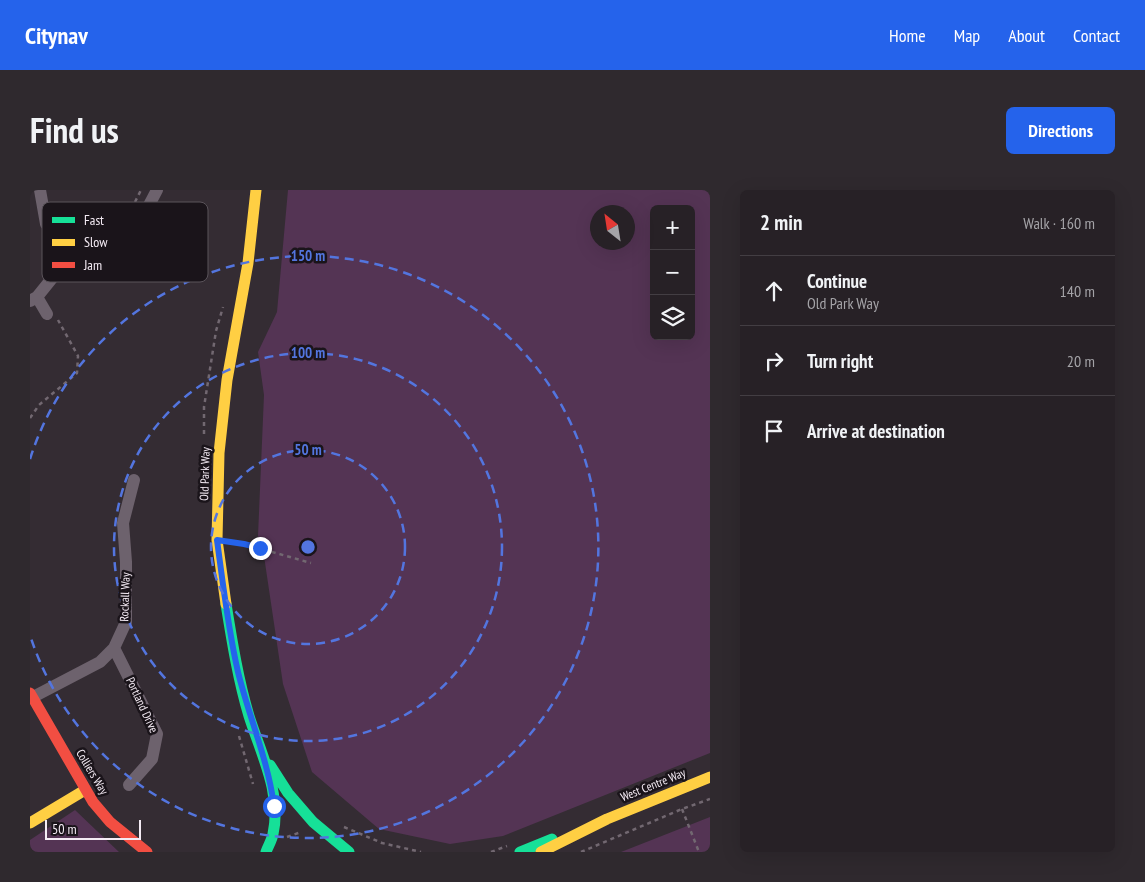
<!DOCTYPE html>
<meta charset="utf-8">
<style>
:root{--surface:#272126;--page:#2f292e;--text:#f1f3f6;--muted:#a4a3a7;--line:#433e43;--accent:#2563eb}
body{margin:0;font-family:"PT Sans Narrow",sans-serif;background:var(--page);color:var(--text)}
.controls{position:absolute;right:15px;top:15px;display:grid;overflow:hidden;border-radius:8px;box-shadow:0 5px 20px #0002}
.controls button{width:45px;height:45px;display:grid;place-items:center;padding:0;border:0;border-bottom:1px solid var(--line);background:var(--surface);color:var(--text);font:25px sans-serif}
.compass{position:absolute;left:560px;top:15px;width:45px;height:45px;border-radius:50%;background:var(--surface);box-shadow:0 5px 20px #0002;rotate:330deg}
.scale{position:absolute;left:15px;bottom:12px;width:96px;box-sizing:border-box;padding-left:5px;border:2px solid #f4ebf4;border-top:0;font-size:14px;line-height:18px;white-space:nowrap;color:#f4ebf4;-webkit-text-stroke:4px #1a141a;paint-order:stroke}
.stop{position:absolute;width:15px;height:15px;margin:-11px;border:4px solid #2563eb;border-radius:50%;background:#fff}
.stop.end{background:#2563eb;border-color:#fff;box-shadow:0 1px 5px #0008}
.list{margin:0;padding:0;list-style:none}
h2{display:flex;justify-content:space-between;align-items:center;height:65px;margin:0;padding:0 20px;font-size:21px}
h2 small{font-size:16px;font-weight:400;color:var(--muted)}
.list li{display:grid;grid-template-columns:32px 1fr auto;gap:15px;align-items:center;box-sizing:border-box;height:70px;padding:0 20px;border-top:1px solid var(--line)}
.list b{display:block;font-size:19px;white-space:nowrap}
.list p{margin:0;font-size:16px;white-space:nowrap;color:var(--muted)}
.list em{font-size:16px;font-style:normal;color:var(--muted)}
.icon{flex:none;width:28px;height:28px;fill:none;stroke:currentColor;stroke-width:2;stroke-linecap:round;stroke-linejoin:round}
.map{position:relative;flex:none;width:680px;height:662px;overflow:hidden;border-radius:8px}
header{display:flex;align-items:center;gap:30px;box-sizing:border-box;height:70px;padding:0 25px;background:var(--accent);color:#fff}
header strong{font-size:24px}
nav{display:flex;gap:28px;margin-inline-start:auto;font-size:18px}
.intro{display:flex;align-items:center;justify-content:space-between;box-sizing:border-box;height:120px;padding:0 30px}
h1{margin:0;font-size:35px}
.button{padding:12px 22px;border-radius:8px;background:var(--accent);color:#fff;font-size:18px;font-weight:700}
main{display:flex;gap:30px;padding:0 30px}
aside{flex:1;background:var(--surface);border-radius:8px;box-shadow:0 5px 20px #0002}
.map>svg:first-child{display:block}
</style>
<header>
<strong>Citynav</strong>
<nav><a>Home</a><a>Map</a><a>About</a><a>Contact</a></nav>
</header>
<div class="intro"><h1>Find us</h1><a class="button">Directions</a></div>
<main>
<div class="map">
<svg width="680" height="662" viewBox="0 0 680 662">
<rect width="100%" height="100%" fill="#342c33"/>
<!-- green -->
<path fill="#543454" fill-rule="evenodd" d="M258 0H680V563L473 646 420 654 349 639 282 582 253 494 234 366 228 346 234 205 228 162 247 122ZM624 19H661V146H624ZM568 22H598V52H568Z
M45 620 89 662H0V650Z
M680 627V662H591Z"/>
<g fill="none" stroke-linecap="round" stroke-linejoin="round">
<!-- path -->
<path stroke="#726871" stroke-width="2.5" stroke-dasharray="4 4" stroke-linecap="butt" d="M105 12 111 0
M0 228 9 215 47 183 48 166 28 130
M174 244V217L186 141 193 117
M203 352 214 354 281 373
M209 546 223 594
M652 619 669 662
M314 637 352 653 391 662
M257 647 271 642
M461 662 477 656
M551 662 652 619 680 609"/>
<!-- street -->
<path stroke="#6d626d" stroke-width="12" d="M10 0 16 34 40 66
M7 107 17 124
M0 111 7 107 40 66 117 19 127 0
M84 458 127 544 122 569 99 595
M3 507 70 472 84 458 96 432V372L93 333 104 290"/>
<!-- fast -->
<path stroke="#16e098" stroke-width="11" d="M196 414C202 451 208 489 219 526 231 564 252 604 243 644 242 650 238 656 236 662
M240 575 258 603 283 632 319 662
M490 662 522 649"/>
<!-- slow -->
<path stroke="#ffcf43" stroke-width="11" d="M196 414 187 350 189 263 197 190 218 73 226 0
M0 633 55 600
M511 662 577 629 680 587"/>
<!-- jam -->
<path stroke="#f24e42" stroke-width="11" d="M0 503 63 612 80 632 117 662"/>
</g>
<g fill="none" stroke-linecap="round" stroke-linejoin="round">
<!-- route -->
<path stroke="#2563eb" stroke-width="6" d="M230 358 214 354 187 350C193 394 198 439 208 482 219 527 238 570 244 616"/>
</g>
<!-- distance rings -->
<g fill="none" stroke="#5375df" stroke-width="2.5" stroke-dasharray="9 6">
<circle cx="278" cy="357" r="97"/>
<circle cx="278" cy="357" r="194"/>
<path d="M0 269A291 291 0 1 1 0 445"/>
</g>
<g text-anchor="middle" stroke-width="5" stroke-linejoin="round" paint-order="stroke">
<!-- street labels -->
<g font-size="12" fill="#f4ebf4" stroke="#1a141a">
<text transform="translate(175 284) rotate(-88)" y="4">Old Park Way</text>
<text transform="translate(95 407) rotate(-88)" y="4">Rockall Way</text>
<text transform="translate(112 515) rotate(65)" y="4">Portland Drive</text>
<text transform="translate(62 582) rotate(59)" y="4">Colliers Way</text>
<text transform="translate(623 595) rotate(-22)" y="4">West Centre Way</text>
</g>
</g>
<!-- legend -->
<rect x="12" y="12" width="166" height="80" rx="8" fill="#1a141a" stroke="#5b545b" stroke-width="1"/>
<rect x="22" y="27" width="23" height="6" fill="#16e098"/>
<rect x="22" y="49" width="23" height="7" fill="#ffcf43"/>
<rect x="22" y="72" width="23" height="6" fill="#f24e42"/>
<g font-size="14" fill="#f4ebf4">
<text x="54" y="35">Fast</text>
<text x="54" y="57">Slow</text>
<text x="54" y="80">Jam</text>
</g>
<circle cx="278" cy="357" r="8" fill="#5375df" stroke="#1a141a" stroke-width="2.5"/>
<g font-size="15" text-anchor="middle" font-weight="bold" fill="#5375df" stroke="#1a141a" stroke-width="5" stroke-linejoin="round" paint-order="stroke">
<text x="278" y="71">150 m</text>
<text x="278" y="168">100 m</text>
<text x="278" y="265">50 m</text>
</g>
</svg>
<div class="controls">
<button>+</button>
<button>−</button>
<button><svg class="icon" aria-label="layers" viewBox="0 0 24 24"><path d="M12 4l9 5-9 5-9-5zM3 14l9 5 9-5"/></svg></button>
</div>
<svg class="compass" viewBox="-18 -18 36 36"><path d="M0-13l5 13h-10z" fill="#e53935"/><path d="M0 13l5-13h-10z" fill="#a4a3a7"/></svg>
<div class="scale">50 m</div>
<div class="stop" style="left:244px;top:616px"></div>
<div class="stop end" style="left:230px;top:358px"></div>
</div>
<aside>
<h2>2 min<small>Walk · 160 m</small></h2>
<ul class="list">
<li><svg class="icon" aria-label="ahead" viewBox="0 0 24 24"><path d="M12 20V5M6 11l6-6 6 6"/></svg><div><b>Continue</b><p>Old Park Way</p></div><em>140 m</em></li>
<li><svg class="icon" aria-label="right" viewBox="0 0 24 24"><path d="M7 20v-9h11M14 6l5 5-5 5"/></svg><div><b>Turn right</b></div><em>20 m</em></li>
<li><svg class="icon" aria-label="arrive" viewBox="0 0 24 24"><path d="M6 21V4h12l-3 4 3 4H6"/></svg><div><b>Arrive at destination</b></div></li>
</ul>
</aside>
</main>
